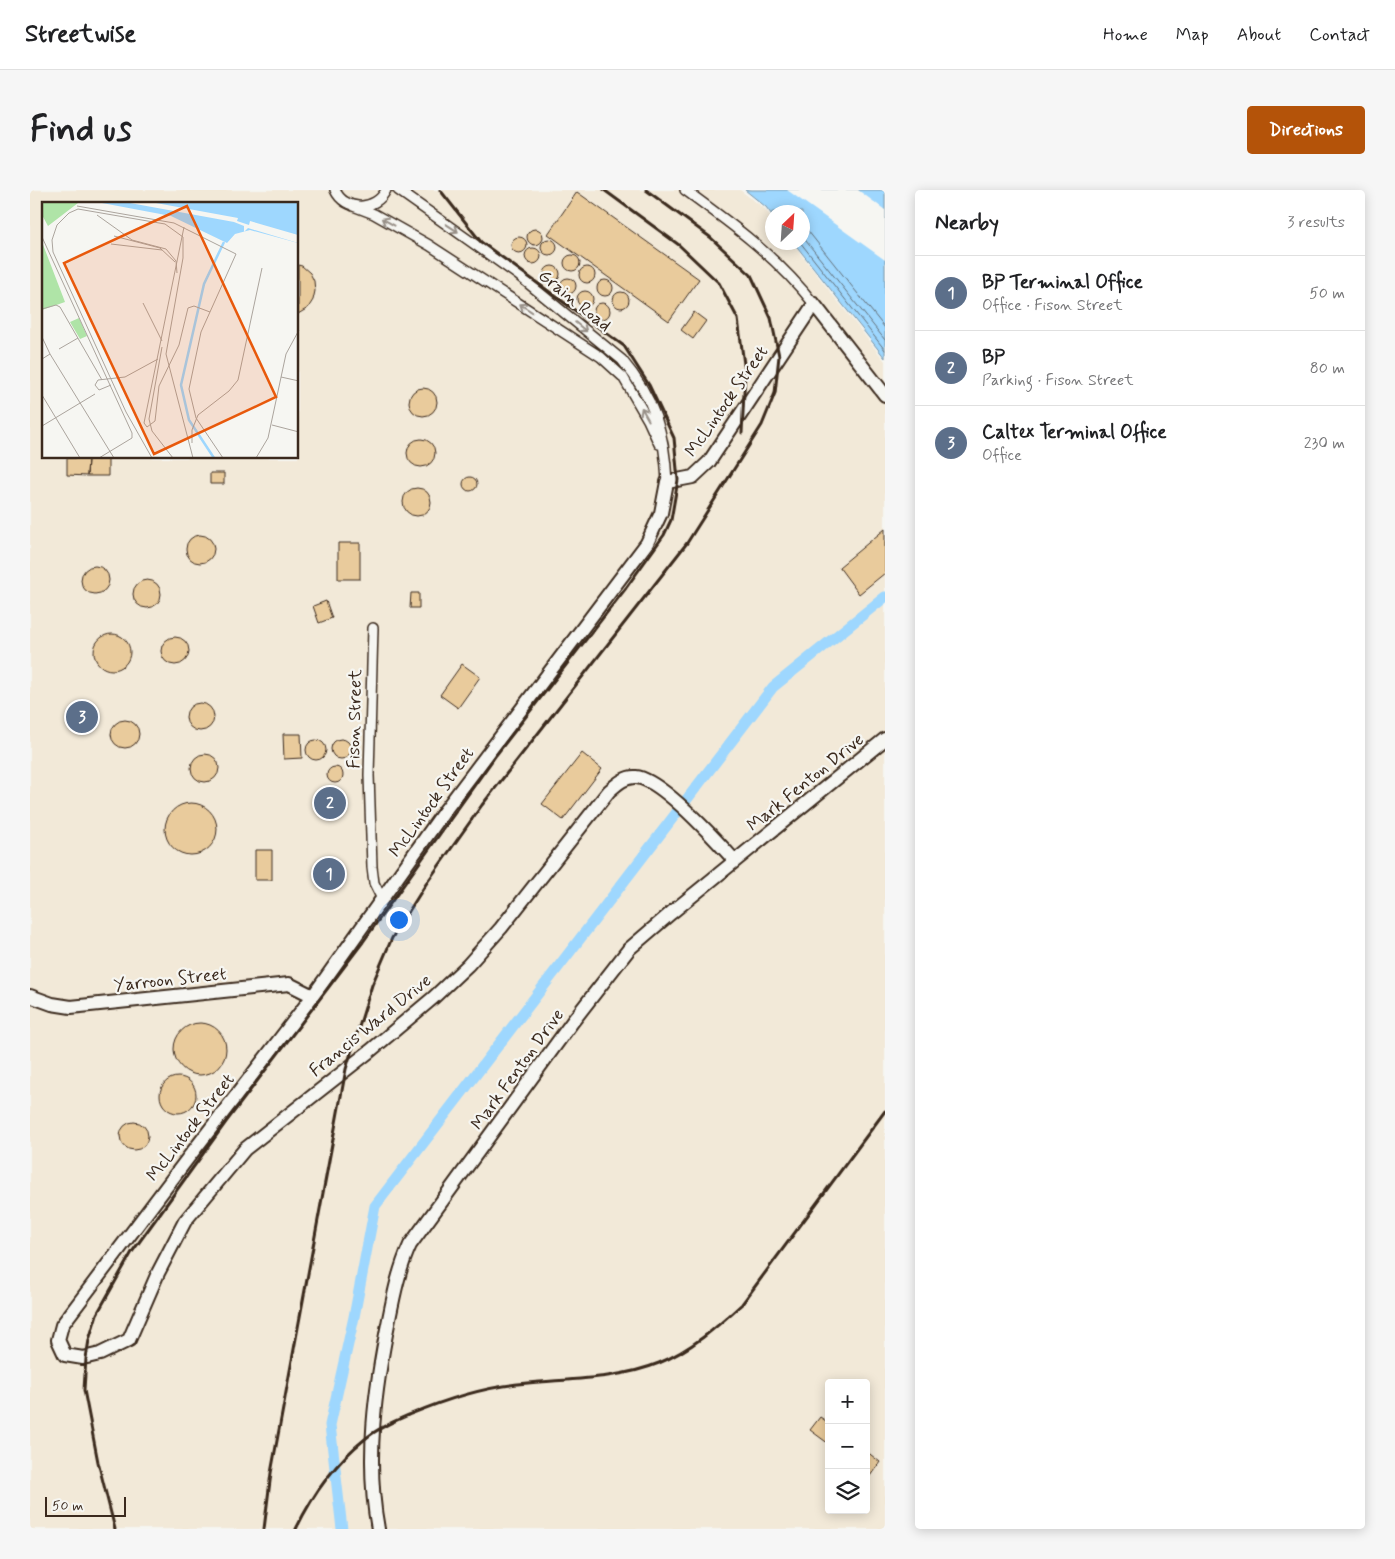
<!DOCTYPE html>
<meta charset="utf-8">
<style>
:root{--surface:#fff;--page:#f6f6f6;--text:#202124;--muted:#757577;--line:#e0e0e0;--accent:#b45309}
body{margin:0;font-family:Mynerve,sans-serif;background:var(--page);color:var(--text)}
.controls{position:absolute;right:15px;bottom:15px;display:grid;overflow:hidden;border-radius:5px;box-shadow:0 2px 12px #0003}
.controls button{width:45px;height:45px;display:grid;place-items:center;padding:0;border:0;border-bottom:1px solid var(--line);background:var(--surface);color:var(--text);font:25px sans-serif}
.compass{position:absolute;left:735px;top:15px;width:45px;height:45px;border-radius:50%;background:var(--surface);box-shadow:0 2px 12px #0003;rotate:25deg}
.scale{position:absolute;left:15px;bottom:12px;width:81px;box-sizing:border-box;padding-left:5px;border:2px solid #3b2a1e;border-top:0;font-size:14px;line-height:18px;white-space:nowrap;color:#3b2a1e;-webkit-text-stroke:4px #f6f6f2;paint-order:stroke}
.you{position:absolute;left:368px;top:729px;width:18px;height:18px;margin:-12px;border:4px solid #fff;border-radius:50%;background:#1a73e8;box-shadow:0 0 0 8px #1a73e833}
.badge{display:grid;place-items:center;width:32px;height:32px;border-radius:50%;background:var(--accent);color:#fff;font-size:16px;font-weight:700}
.pin{position:absolute;translate:-50% -50%;border:2px solid #fff;box-shadow:0 1px 5px #0006}
.list{margin:0;padding:0;list-style:none}
h2{display:flex;justify-content:space-between;align-items:center;height:65px;margin:0;padding:0 20px;font-size:21px}
h2 small{font-size:16px;font-weight:400;color:var(--muted)}
.list li{display:grid;grid-template-columns:32px 1fr auto;gap:15px;align-items:center;box-sizing:border-box;height:75px;padding:0 20px;border-top:1px solid var(--line)}
.list b{display:block;font-size:19px;white-space:nowrap}
.list p{margin:0;font-size:16px;white-space:nowrap;color:var(--muted)}
.list em{font-size:16px;font-style:normal;color:var(--muted)}
.icon{flex:none;width:28px;height:28px;fill:none;stroke:currentColor;stroke-width:2;stroke-linecap:round;stroke-linejoin:round}
.map{position:relative;flex:none;width:855px;height:1339px;overflow:hidden;border-radius:5px}
header{display:flex;align-items:center;gap:30px;box-sizing:border-box;height:70px;padding:0 25px;background:var(--surface);border-bottom:1px solid var(--line)}
header strong{font-size:24px}
nav{display:flex;gap:28px;margin-inline-start:auto;font-size:18px}
.intro{display:flex;align-items:center;justify-content:space-between;box-sizing:border-box;height:120px;padding:0 30px}
h1{margin:0;font-size:35px}
.button{padding:12px 22px;border-radius:5px;background:var(--accent);color:#fff;font-size:18px;font-weight:700}
main{display:flex;gap:30px;padding:0 30px}
aside{flex:1;background:var(--surface);border-radius:5px;box-shadow:0 2px 12px #0003}
.map>svg:first-child{display:block}
</style>
<header>
<strong>Streetwise</strong>
<nav><a>Home</a><a>Map</a><a>About</a><a>Contact</a></nav>
</header>
<div class="intro"><h1>Find us</h1><a class="button">Directions</a></div>
<main>
<div class="map">
<svg width="855" height="1339" viewBox="0 0 855 1339">
<rect width="100%" height="100%" fill="#f6f6f2"/>
<filter id="ink" filterUnits="userSpaceOnUse"><feTurbulence type="fractalNoise" baseFrequency=".02" numOctaves="2"/><feDisplacementMap in="SourceGraphic" scale="10" xChannelSelector="R" yChannelSelector="G"/><feConvolveMatrix kernelMatrix="1 2 1 2 8 2 1 2 1" color-interpolation-filters="sRGB"/></filter>
<g filter="url(#ink)">
<!-- built -->
<path fill="#f2e9d8" fill-rule="evenodd" d="M0 0H710L734 18 742 28V52L762 53 855 171V1339H0ZM14 14H268V268H14ZM799 1193H836V1320H799Z"/>
<!-- water -->
<path fill="#9ed7fe" stroke="#7692a4" d="M715 0H855V168L764 53 772 52V22H742V25L736 17Z"/>
<!-- pier -->
<path fill="#f6f6f2" d="M757 0H828L855 20V70Z"/>
<g fill="none" stroke-linecap="round" stroke-linejoin="round">
<!-- shore -->
<path stroke="#636f78" stroke-width="1" d="M772 36 778 41 855 138
M772 46 855 150
M770 52 855 160"/>
<!-- canal -->
<path stroke="#9ed7fe" stroke-width="11" d="M312 1339 300 1235 324 1127 345 1016 743 497 855 407"/>
</g>
<!-- building -->
<path fill="#e9cb9c" stroke="#3b2a1e" d="M547 2 669 89 639 131 518 44Z
M497 47a8 8 0 1 1 16 0a8 8 0 1 1-16 0Z
M481 55a8 8 0 1 1 16 0a8 8 0 1 1-16 0Z
M511 57a8 8 0 1 1 16 0a8 8 0 1 1-16 0Z
M495 66a8 8 0 1 1 16 0a8 8 0 1 1-16 0Z
M534 73a8 8 0 1 1 16 0a8 8 0 1 1-16 0Z
M268 75 272 76 280 83 284 91 285 101 283 110 278 118 268 124Z
M514 84a8 8 0 1 1 16 0a8 8 0 1 1-16 0Z
M549 85a8 8 0 1 1 16 0a8 8 0 1 1-16 0Z
M530 96a8 8 0 1 1 16 0a8 8 0 1 1-16 0Z
M567 98a8 8 0 1 1 16 0a8 8 0 1 1-16 0Z
M547 109a8 8 0 1 1 16 0a8 8 0 1 1-16 0Z
M583 110a8 8 0 1 1 16 0a8 8 0 1 1-16 0Z
M564 121a8 8 0 1 1 16 0a8 8 0 1 1-16 0Z
M664 122 676 131 663 149 651 140Z
M379 212a14 14 0 1 1 28 0a14 14 0 1 1-28 0Z
M377 263a14 14 0 1 1 28 0a14 14 0 1 1-28 0Z
M37 268H58L57 286 37 285Z
M58 268H78V286H57Z
M180 283H194V294H180Z
M433 294a7 7 0 1 1 14 0a7 7 0 1 1-14 0Z
M373 312a14 14 0 1 1 28 0a14 14 0 1 1-28 0Z
M855 339V383L829 404 809 377Z
M156 359a14 14 0 1 1 28 0a14 14 0 1 1-28 0Z
M308 353H330V389H308Z
M51 390a14 14 0 1 1 28 0a14 14 0 1 1-28 0Z
M103 404a14 14 0 1 1 28 0a14 14 0 1 1-28 0Z
M381 403H389V418H380Z
M296 411 302 428 289 433 283 416Z
M64 462a18 18 0 1 1 36 0a18 18 0 1 1-36 0Z
M131 461a14 14 0 1 1 28 0a14 14 0 1 1-28 0Z
M432 474 450 487 428 518 410 505Z
M156 527a14 14 0 1 1 28 0a14 14 0 1 1-28 0Z
M81 544a14 14 0 1 1 28 0a14 14 0 1 1-28 0Z
M253 544H271L272 568 254 569Z
M301 559a10 10 0 1 1 20 0a10 10 0 1 1-20 0Z
M276 560a10 10 0 1 1 20 0a10 10 0 1 1-20 0Z
M552 563 572 579 533 630 512 614Z
M161 578a14 14 0 1 1 28 0a14 14 0 1 1-28 0Z
M297 585a8 8 0 1 1 16 0a8 8 0 1 1-16 0Z
M135 639a26 26 0 1 1 52 0a26 26 0 1 1-52 0Z
M225 660H242V690H225Z
M144 859a26 26 0 1 1 52 0a26 26 0 1 1-52 0Z
M130 905a18 18 0 1 1 36 0a18 18 0 1 1-36 0Z
M90 946a14 14 0 1 1 28 0a14 14 0 1 1-28 0Z
M790 1227 799 1233V1254L780 1240Z
M836 1261 850 1272 840 1286 836 1283Z"/>
<g fill="none" stroke-linecap="round" stroke-linejoin="round">
<!-- street casing -->
<g stroke="#3b2a1e" stroke-width="12">
<path id="street" d="M305 0C315 22 346 21 356 0
M368 0 488 85 592 170C624 208 635 243 637 292
M655 0C703 35 747 67 784 114
M323 16 344 24 399 55 571 167 593 187 618 230 629 254
M343 438 339 585 342 677 344 693 352 709"/>
</g>
<!-- secondary casing -->
<g stroke="#3b2a1e" stroke-width="16">
<path id="secondary" d="M705 671C687 651 631 589 606 587 595 586 586 595 579 601L471 738 438 775 403 808 340 861 215 959 155 1031 128 1083 99 1150 70 1164 53 1168 35 1165 28 1150 32 1135 158 968 283 806 416 619 617 353 631 323 637 292 663 287 679 272 784 114 855 205
M0 806 22 814 41 817 259 794 283 806
M348 1339C335 1270 345 1198 359 1129 364 1104 369 1079 380 1055L543 831 599 759 641 723 855 549"/>
</g>
<!-- street -->
<use href="#street" stroke="#f6f6f2" stroke-width="9"/>
<!-- secondary -->
<use href="#secondary" stroke="#f6f6f2" stroke-width="12"/>
<!-- rail -->
<path stroke="#3b2a1e" stroke-width="3" d="M574 0 649 55 689 93 708 129 715 182 712 243
M85 1339 68 1272 54 1200 56 1168 59 1150 67 1124 102 1062 196 932 333 752 466 565 596 398 634 345 641 330 648 290 644 248 619 195 594 156 451 52 410 0
M234 1339 241 1283 316 879 342 795 362 748 396 694 452 615 657 353 732 235 745 203 749 166 741 128 721 85 680 47 616 0
M266 1339C282 1306 305 1273 335 1249 348 1238 365 1231 381 1224 419 1208 457 1196 498 1193 540 1189 590 1189 629 1173 661 1160 687 1137 712 1114L855 921"/>
</g>
<!-- one-way arrows -->
<defs><path id="oneway-shaft" d="M-6 0H5M1.5-3L5.5 0L1.5 3" fill="none" stroke-width="1.6" stroke-linecap="round" stroke-linejoin="round" transform="scale(1.25)"/></defs>
<g stroke="#989088">
<use href="#oneway-shaft" transform="translate(358 32) rotate(-151)"/>
<use href="#oneway-shaft" transform="translate(422 38) rotate(33)"/>
<use href="#oneway-shaft" transform="translate(496 118) rotate(-147)"/>
<use href="#oneway-shaft" transform="translate(551 137) rotate(39)"/>
<use href="#oneway-shaft" transform="translate(615 224) rotate(-119)"/>
</g>
</g>
<g text-anchor="middle" stroke-width="4.5" stroke-linejoin="round" paint-order="stroke">
<!-- street labels -->
<g font-size="18" fill="#3b2a1e" stroke="#f6f6f2">
<text transform="translate(545 110) rotate(39)" y="6">Grain Road</text>
<text transform="translate(696 211) rotate(-55)" y="6">McLintock Street</text>
<text transform="translate(324 529) rotate(-89)" y="6">Fison Street</text>
<text transform="translate(775 592) rotate(-39)" y="6">Mark Fenton Drive</text>
<text transform="translate(401 612) rotate(-54)" y="6">McLintock Street</text>
<text transform="translate(140 789) rotate(-6)" y="6">Yarroon Street</text>
<text transform="translate(340 835) rotate(-39)" y="6">Francis Ward Drive</text>
<text transform="translate(487 879) rotate(-54)" y="6">Mark Fenton Drive</text>
<text transform="translate(160 937) rotate(-52)" y="6">McLintock Street</text>
</g>
</g>
<!-- overview -->
<g transform="translate(12 12)">
<rect width="256" height="256" fill="#f6f6f2"/>
<path d="M0 1H36L6 24 0 13ZM0 40 23 100 0 108ZM37 116 45 134 38 137 28 120Z" fill="#afe4a7"/>
<path d="M60 1H256V41L208 28 193 32 185 41 129 14Z" fill="#9ed7fe"/>
<path d="M88 1H114L196 16 195 19 207 23 208 19 256 33V41L206 26 202 30V24L192 20Z" fill="#f6f6f2"/>
<path fill="none" stroke="#9ed7fe" stroke-width="2.5" d="M172 256 147 218 139 183 162 82 182 40"/>
<path fill="none" stroke="#aba49d" stroke-width="1" d="M35 4 132 21 194 52 159 130 147 187 154 216 181 256M55 13 90 38 124 47 134 59 135 71M142 25 102 221 105 225 113 219 117 184 137 143 146 106 152 104 168 110M72 34 118 46 133 60M0 35 90 231V236L57 256M69 42 120 48M101 101 120 139M0 107 14 103 18 105 60 178M0 135 8 152M120 145 107 217 110 229 131 256M17 147 36 136M0 157 8 152 72 256M239 175 257 179M69 183 57 188 53 183 56 178 83 175 116 157M0 193 38 256M230 223 257 230M0 224 53 192M150 241V228L156 213 187 189 196 178 220 66M110 256 84 210 11 50 10 38 15 23 27 11 36 7 123 22 141 35V56L124 152 151 256M214 256 226 236 244 152 257 128"/>
<path fill="#e8590c" fill-opacity="0.15" stroke="#e8590c" stroke-width="2.5" d="M145 4 234 195 112 252 22 61Z"/>
<rect width="256" height="256" fill="none" stroke="#3b2a1e" stroke-width="2.5"/>
</g>
</svg>
<div class="controls">
<button>+</button>
<button>−</button>
<button><svg class="icon" aria-label="layers" viewBox="0 0 24 24"><path d="M12 4l9 5-9 5-9-5zM3 14l9 5 9-5"/></svg></button>
</div>
<svg class="compass" viewBox="-18 -18 36 36"><path d="M0-13l5 13h-10z" fill="#e53935"/><path d="M0 13l5-13h-10z" fill="#757577"/></svg>
<div class="scale">50 m</div>
<div class="you"></div>
<div class="pin badge" style="left:299px;top:684px;background:#5c6f8a">1</div>
<div class="pin badge" style="left:300px;top:613px;background:#5c6f8a">2</div>
<div class="pin badge" style="left:52px;top:527px;background:#5c6f8a">3</div>
</div>
<aside>
<h2>Nearby<small>3 results</small></h2>
<ul class="list">
<li><span class="badge" style="background:#5c6f8a">1</span><div><b>BP Terminal Office</b><p>Office · Fison Street</p></div><em>50 m</em></li>
<li><span class="badge" style="background:#5c6f8a">2</span><div><b>BP</b><p>Parking · Fison Street</p></div><em>80 m</em></li>
<li><span class="badge" style="background:#5c6f8a">3</span><div><b>Caltex Terminal Office</b><p>Office</p></div><em>230 m</em></li>
</ul>
</aside>
</main>
